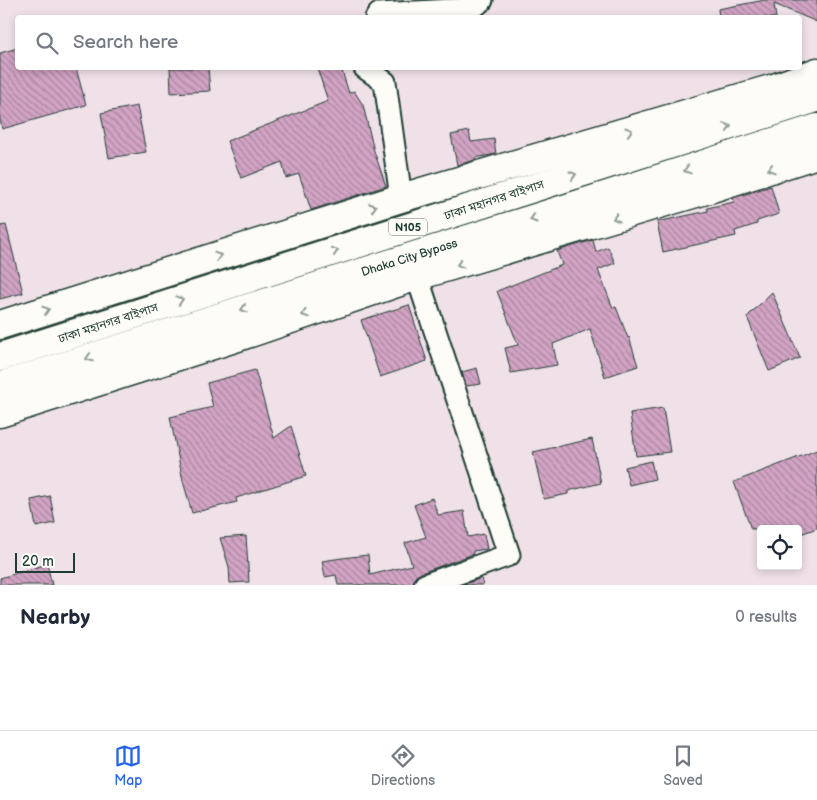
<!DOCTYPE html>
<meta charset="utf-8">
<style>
:root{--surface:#fff;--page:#f2f2f3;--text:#1f2937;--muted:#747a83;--line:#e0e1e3;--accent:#2563eb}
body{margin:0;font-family:"Balsamiq Sans","Noto Sans Bengali",sans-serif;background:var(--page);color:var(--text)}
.controls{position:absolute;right:15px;bottom:15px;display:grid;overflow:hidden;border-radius:5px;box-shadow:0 2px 8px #0003}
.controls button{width:45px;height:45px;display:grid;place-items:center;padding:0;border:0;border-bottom:1px solid var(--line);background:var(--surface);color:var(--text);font:25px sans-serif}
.scale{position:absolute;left:15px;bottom:12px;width:60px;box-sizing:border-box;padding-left:5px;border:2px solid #1f3d34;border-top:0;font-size:14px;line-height:18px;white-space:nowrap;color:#1f3d34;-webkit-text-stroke:4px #fdfcf7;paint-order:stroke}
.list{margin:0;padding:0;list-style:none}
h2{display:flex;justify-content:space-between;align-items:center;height:65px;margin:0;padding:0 20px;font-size:21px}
h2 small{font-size:16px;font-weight:400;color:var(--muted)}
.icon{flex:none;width:28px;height:28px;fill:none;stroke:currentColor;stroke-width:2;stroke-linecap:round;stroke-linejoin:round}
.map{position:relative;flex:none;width:817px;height:585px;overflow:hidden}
.search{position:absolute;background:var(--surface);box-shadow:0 2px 8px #0003;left:15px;right:15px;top:15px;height:55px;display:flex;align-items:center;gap:12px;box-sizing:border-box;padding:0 18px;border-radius:5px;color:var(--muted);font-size:19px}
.sheet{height:145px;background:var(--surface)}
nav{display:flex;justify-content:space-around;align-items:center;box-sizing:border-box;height:70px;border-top:1px solid var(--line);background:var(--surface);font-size:14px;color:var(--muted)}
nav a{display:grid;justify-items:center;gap:2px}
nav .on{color:var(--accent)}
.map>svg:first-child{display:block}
</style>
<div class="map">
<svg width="817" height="585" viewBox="0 0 817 585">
<defs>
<pattern id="building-back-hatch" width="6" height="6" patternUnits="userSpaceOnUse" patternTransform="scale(1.25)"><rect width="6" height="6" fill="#d2a3c4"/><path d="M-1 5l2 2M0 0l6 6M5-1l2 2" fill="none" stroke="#aa86a0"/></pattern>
</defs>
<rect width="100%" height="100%" fill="#f0e1e8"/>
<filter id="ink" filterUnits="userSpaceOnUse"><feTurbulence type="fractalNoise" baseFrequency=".02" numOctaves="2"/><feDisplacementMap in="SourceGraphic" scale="10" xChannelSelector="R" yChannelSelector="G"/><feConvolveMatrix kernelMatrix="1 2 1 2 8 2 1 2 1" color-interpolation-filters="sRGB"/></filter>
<g filter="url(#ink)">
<!-- building -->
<path fill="url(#building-back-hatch)" stroke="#1f3d34" d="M765 0H817V22L774 4 776 18H719L718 9Z
M18 48V68H76L86 105 2 129 0 120V53Z
M170 68H208L210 91 171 93Z
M317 68H341L349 93 354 91 363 105 374 151 386 186 311 210 299 174 286 178 282 162 241 178 227 141 328 101Z
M137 106 146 152 109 158 101 113Z
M469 131 471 142 494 139 496 154 475 158V160L457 165 451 135Z
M771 186 779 214 757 221V224L735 231 736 236 663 252 657 222 708 211 707 208 734 202 733 198Z
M6 225 23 293 0 299V226Z
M593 240 596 252 608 247 615 263 598 270 613 308 616 307 628 338 629 337 638 366 605 377 590 329 553 344 557 365 511 373 505 348 518 345 497 291 562 265 557 251Z
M772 292 800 358 769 371 747 317Z
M409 305 427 361 380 377 361 320Z
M477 368 481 384 466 386 462 372Z
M255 370 274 438 291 426 306 476 236 498 237 502 192 513 183 481 170 417 213 407 207 383Z
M663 408 670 452 636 456 630 413Z
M592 439 601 483 568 491V494L544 499 533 452Z
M817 450V528L798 535V529H751L734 482Z
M651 461 655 479 629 485 625 467Z
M50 496 55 523 36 527 31 500Z
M432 498 438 515 464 511 468 537 484 534 487 549 473 551V554L421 573 415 577 413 585H338L336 575 325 577 322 561 342 558 368 555 370 575 412 565 405 543 426 537 414 505Z
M246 536 249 582 230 583 229 567 220 538Z
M47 564 52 585H0V578Z
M481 578 483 585H462Z"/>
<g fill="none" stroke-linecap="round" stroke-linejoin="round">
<!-- street casing -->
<g stroke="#1f3d34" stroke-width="25">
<path id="street" d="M376 18 379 14 471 9 482 0
M365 68 385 82 401 198
M417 276 509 555 425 585"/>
</g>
<!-- secondary casing -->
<g stroke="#1f3d34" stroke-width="31">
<path id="secondary" d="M0 325 401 198 774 88 817 72
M0 413 238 337 417 276 706 190 817 154"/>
</g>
<!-- highway casing -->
<g stroke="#1f3d34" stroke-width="31">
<g id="highway">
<path d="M0 357 817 98"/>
<path id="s1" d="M0 386 570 207 817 128"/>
</g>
</g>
<!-- street -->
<use href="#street" stroke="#fdfcf7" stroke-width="21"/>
<!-- secondary -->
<use href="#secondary" stroke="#fdfcf7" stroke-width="28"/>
<!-- highway -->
<use href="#highway" stroke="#fdfcf7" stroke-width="28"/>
</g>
<!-- one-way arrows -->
<defs><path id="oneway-chevron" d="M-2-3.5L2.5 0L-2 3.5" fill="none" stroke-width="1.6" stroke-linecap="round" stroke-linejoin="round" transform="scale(1.25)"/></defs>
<g stroke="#8e9c96">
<use href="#oneway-chevron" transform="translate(728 127) rotate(-17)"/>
<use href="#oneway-chevron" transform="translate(629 131) rotate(-17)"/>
<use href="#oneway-chevron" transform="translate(771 169) rotate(162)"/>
<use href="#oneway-chevron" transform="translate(687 170) rotate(162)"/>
<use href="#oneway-chevron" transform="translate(573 175) rotate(-17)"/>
<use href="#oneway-chevron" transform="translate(373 207) rotate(-17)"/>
<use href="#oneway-chevron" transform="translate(616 218) rotate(163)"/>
<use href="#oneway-chevron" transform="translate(533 219) rotate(163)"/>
<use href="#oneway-chevron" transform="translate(335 251) rotate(-18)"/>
<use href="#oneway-chevron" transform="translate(218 256) rotate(-18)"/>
<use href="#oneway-chevron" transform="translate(460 264) rotate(164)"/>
<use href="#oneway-chevron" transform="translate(180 300) rotate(-18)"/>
<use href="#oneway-chevron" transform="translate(244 309) rotate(162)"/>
<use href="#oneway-chevron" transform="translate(46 310) rotate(-18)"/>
<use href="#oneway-chevron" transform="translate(305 314) rotate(161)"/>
<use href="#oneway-chevron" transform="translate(89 358) rotate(162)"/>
</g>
</g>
<g text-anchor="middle" stroke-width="4" stroke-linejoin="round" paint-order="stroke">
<!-- shield labels -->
<rect fill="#fdfcf7" stroke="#62766e" stroke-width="1" x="389" y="218.5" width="38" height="17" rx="4"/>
<g font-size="11" font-weight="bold" fill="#1f3d34">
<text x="408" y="231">N105</text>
</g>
<!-- street labels -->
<g font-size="12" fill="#1f3d34" stroke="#fdfcf7">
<text transform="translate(494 200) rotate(-18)" y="4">ঢাকা মহানগর বাইপাস</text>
<text dy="4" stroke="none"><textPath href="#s1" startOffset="429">Dhaka City Bypass</textPath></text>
<text transform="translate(108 323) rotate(-18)" y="4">ঢাকা মহানগর বাইপাস</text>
</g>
</g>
</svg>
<div class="controls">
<button><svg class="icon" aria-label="locate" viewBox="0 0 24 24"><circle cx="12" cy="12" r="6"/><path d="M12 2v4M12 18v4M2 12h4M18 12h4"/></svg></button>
</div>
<div class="scale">20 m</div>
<div class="search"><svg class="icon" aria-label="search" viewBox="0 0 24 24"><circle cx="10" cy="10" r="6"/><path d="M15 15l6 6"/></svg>Search here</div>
</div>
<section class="sheet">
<h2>Nearby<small>0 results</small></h2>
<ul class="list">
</ul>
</section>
<nav>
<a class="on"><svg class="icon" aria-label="map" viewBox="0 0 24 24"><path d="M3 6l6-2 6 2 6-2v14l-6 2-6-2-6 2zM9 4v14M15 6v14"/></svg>Map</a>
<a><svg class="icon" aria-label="directions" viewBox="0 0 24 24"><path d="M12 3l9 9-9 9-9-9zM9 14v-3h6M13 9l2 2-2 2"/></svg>Directions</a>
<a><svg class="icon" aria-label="saved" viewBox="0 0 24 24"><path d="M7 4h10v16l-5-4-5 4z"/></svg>Saved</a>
</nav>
